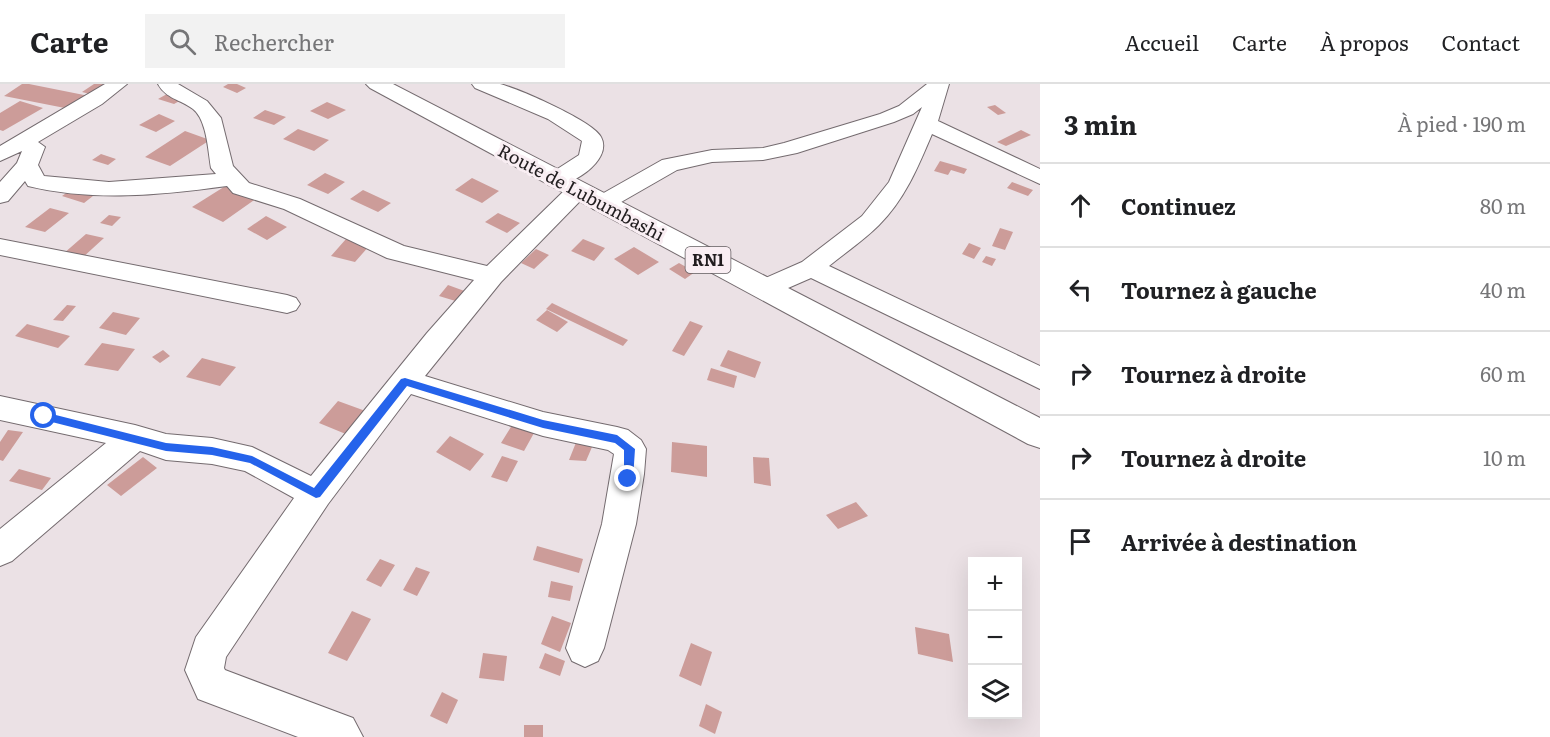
<!DOCTYPE html>
<html lang="fr">
<meta charset="utf-8">
<style>
:root{--surface:#fff;--page:#f2f2f2;--text:#202124;--muted:#757577;--line:#e0e0e0}
body{margin:0;font-family:Literata,serif;background:var(--page);color:var(--text)}
.controls{position:absolute;right:18px;bottom:18px;display:grid;overflow:hidden;border-radius:0px;box-shadow:0 6px 24px #0002}
.controls button{width:54px;height:54px;display:grid;place-items:center;padding:0;border:0;border-bottom:2px solid var(--line);background:var(--surface);color:var(--text);font:30px sans-serif}
.stop{position:absolute;width:18px;height:18px;margin:-14px;border:4px solid #2563eb;border-radius:50%;background:#fff}
.stop.end{background:#2563eb;border-color:#fff;box-shadow:0 2px 6px #0008}
.list{margin:0;padding:0;list-style:none}
h2{display:flex;justify-content:space-between;align-items:center;height:78px;margin:0;padding:0 24px;font-size:26px}
h2 small{font-size:20px;font-weight:400;color:var(--muted)}
.list li{display:grid;grid-template-columns:39px 1fr auto;gap:18px;align-items:center;box-sizing:border-box;height:84px;padding:0 24px;border-top:2px solid var(--line)}
.list b{display:block;font-size:22px;white-space:nowrap}
.list em{font-size:20px;font-style:normal;color:var(--muted)}
.icon{flex:none;width:33px;height:33px;fill:none;stroke:currentColor;stroke-width:2;stroke-linecap:round;stroke-linejoin:round}
.map{position:relative;flex:none;width:1040px;height:653px;overflow:hidden}
header{display:flex;align-items:center;gap:36px;box-sizing:border-box;height:84px;padding:0 30px;background:var(--surface);border-bottom:2px solid var(--line)}
header strong{font-size:28px}
nav{display:flex;gap:33px;margin-inline-start:auto;font-size:21px}
.search{width:420px;height:54px;background:var(--page);display:flex;align-items:center;gap:15px;box-sizing:border-box;padding:0 21px;border-radius:0px;color:var(--muted);font-size:22px}
main{display:flex}
aside{flex:1;background:var(--surface)}
.map>svg:first-child{display:block}
</style>
<header>
<strong>Carte</strong>
<div class="search"><svg class="icon" aria-label="search" viewBox="0 0 24 24"><circle cx="10" cy="10" r="6"/><path d="M15 15l6 6"/></svg>Rechercher</div>
<nav><a>Accueil</a><a>Carte</a><a>À propos</a><a>Contact</a></nav>
</header>
<main>
<div class="map">
<svg width="1040" height="653" viewBox="0 0 1040 653">
<rect width="100%" height="100%" fill="#ebe1e5"/>
<!-- building -->
<path fill="#cc9c99" d="M22 0H29L94 13 75 26 4 12Z
M94 0H111L94 11 82 8Z
M228 0H237L246 4 237 9 223 3Z
M167 10 183 15 174 20 158 15Z
M20 17 43 24 3 47 0 46V29Z
M327 18 346 26 328 35 310 27Z
M995 21 1006 29 998 31 987 23Z
M265 26 286 33 274 41 253 34Z
M159 30 175 37 156 48 139 41Z
M298 45 329 56 314 67 283 55Z
M1021 46 1031 51 1006 62 997 58Z
M185 47 210 56 170 82 145 73Z
M101 70 116 75 108 81 92 76Z
M940 77 954 81 967 85 964 90 951 86 948 91 934 87Z
M325 89 345 98 328 110 307 101Z
M472 94 499 107 482 119 455 106Z
M1012 98 1033 106 1028 112 1007 104Z
M227 101 257 114 223 138 192 123Z
M72 105 93 112 84 119 62 112Z
M363 106 391 119 378 128 350 115Z
M50 124 69 129 45 148 25 143Z
M498 129 520 139 507 149 485 138Z
M109 131 121 133 112 142 100 139Z
M266 132 287 143 267 156 247 145Z
M1000 144 1013 148 1005 166 992 162Z
M86 150 104 154 81 175 63 170Z
M346 155 370 161 355 178 331 172Z
M583 155 605 164 594 177 571 167Z
M969 159 981 164 974 175 962 170Z
M634 163 659 178 638 191 614 175Z
M536 165 549 171 534 185 521 179Z
M986 172 996 175 992 182 982 178Z
M679 179 695 188 685 195 669 185Z
M448 201 470 209 462 219 439 212Z
M552 219 628 256 623 262 546 225Z
M67 221 76 222 63 237 53 236Z
M547 226 568 238 557 248 536 236Z
M113 228 140 234 126 251 99 244Z
M690 237 703 242 684 272 672 267Z
M27 240 70 252 58 264 15 252Z
M102 259 135 265 118 287 84 281Z
M163 266 170 272 160 279 152 273Z
M728 266 761 278 755 294 720 282Z
M202 274 236 283 220 302 186 293Z
M711 284 737 292 734 304 707 296Z
M338 317 371 329 353 353 319 339Z
M517 333 539 340 524 367 501 359Z
M8 346 23 348 3 377 0 376V358Z
M579 351 595 356 586 377 569 376Z
M450 352 484 370 470 387 436 368Z
M672 358 707 362V393L671 388Z
M502 372 518 377 507 398 491 393Z
M143 373 157 384 121 412 107 401Z
M753 373 769 374 771 402 754 399Z
M19 385 51 394 42 406 9 397Z
M856 418 868 432 838 445 826 431Z
M537 462 583 475 579 489 533 476Z
M380 475 395 481 381 503 366 496Z
M416 483 430 488 417 512 403 506Z
M551 497 573 502 570 517 548 513Z
M352 527 371 535 347 577 328 569Z
M552 532 571 539 560 568 541 560Z
M915 543 949 550 953 578 918 570Z
M691 559 712 568 701 602 679 592Z
M483 569 507 572 504 597 479 594Z
M545 569 565 577 560 592 539 584Z
M442 608 458 616 447 640 430 632Z
M706 620 722 628 715 650 699 642Z
M524 641H543V653H524Z"/>
<g fill="none" stroke-linecap="round" stroke-linejoin="round">
<!-- minor casing -->
<g stroke="#746b6f" stroke-width="2">
<path id="minor" d="M105 0H127L102 20 38 58 45 63 38 81 44 92 109 98 216 90 211 84C208 67 207 36 193 25 180 15 166 15 158 0H178L207 17 221 34 233 82 249 99 300 115 404 162 487 182 569 102 577 100 585 102 588 107 585 112 501 198 425 292 543 328 617 343 628 346 641 356 646 365 644 390 636 440 604 564 598 577 585 583 572 577 566 564 602 440 614 370 608 366 543 352 411 310 328 420 226 573 224 584 225 586 353 634 363 653H298L198 615 185 586 196 553 294 414 245 387 212 380 166 376 140 367 12 477 0 482V445L106 359 0 336V312L135 341 166 350 212 354 252 363 311 392 427 249 474 196 387 174 284 125 233 109 227 102C161 111 94 118 28 102L25 97 8 117 0 119V98L17 79 22 67 0 77V62Z
M472 0C481 0 492 0 500 0 519 5 593 37 601 53 614 77 567 106 548 101L545 96 548 91 579 71 582 57 548 35 475 4Z
M927 0H949L938 37 1040 85V100L932 50C918 83 905 115 879 141 864 156 845 169 829 182L1040 282V305L811 194 772 211 763 214 754 211 750 205 754 199 802 178 862 132 889 98 922 23 913 30 894 38 797 69 763 76 712 78 677 86 609 125 601 127 593 125 589 120 593 115 662 76 712 66 763 64 784 59 880 30 899 22Z
M0 155 287 211 296 214 300 220 296 226 287 229 0 171Z"/>
</g>
<!-- trunk casing -->
<g stroke="#746b6f" stroke-width="2">
<path id="trunk" d="M366 0H393L1040 334V364L1028 360 370 4Z"/>
</g>
<!-- minor -->
<use href="#minor" fill="#fff" fill-rule="evenodd"/>
<!-- trunk -->
<use href="#trunk" fill="#fff" fill-rule="evenodd"/>
</g>
<!-- route -->
<path fill="#2563eb" d="M405 294 543 336 617 351 635 365 633 395 631 399H624V366L615 359 543 344 407 302 320 413 316 414 250 379 212 371 166 367 44 336 39 332 44 328 166 359 212 363 252 372 314 404 401 295Z"/>
<g text-anchor="middle" stroke-width="6" stroke-linejoin="round" paint-order="stroke">
<!-- shield labels -->
<rect fill="#f9eef3" stroke="#625c5f" stroke-width="1.5" x="685.5" y="163" width="45" height="26" rx="4.5"/>
<g font-size="16" font-weight="bold" fill="#211d1f">
<text x="708" y="182">RN1</text>
</g>
<!-- street labels -->
<g font-size="18" fill="#211d1f" stroke="#f9eef3">
<text transform="translate(581 109) rotate(28)" y="6">Route de Lubumbashi</text>
</g>
</g>
</svg>
<div class="controls">
<button>+</button>
<button>−</button>
<button><svg class="icon" aria-label="layers" viewBox="0 0 24 24"><path d="M12 4l9 5-9 5-9-5zM3 14l9 5 9-5"/></svg></button>
</div>
<div class="stop" style="left:44px;top:332px"></div>
<div class="stop end" style="left:628px;top:395px"></div>
</div>
<aside>
<h2>3 min<small>À pied · 190 m</small></h2>
<ul class="list">
<li><svg class="icon" aria-label="ahead" viewBox="0 0 24 24"><path d="M12 20V5M6 11l6-6 6 6"/></svg><div><b>Continuez</b></div><em>80 m</em></li>
<li><svg class="icon" aria-label="left" viewBox="0 0 24 24"><path d="M17 20v-9H6M10 6l-5 5 5 5"/></svg><div><b>Tournez à gauche</b></div><em>40 m</em></li>
<li><svg class="icon" aria-label="right" viewBox="0 0 24 24"><path d="M7 20v-9h11M14 6l5 5-5 5"/></svg><div><b>Tournez à droite</b></div><em>60 m</em></li>
<li><svg class="icon" aria-label="right" viewBox="0 0 24 24"><path d="M7 20v-9h11M14 6l5 5-5 5"/></svg><div><b>Tournez à droite</b></div><em>10 m</em></li>
<li><svg class="icon" aria-label="arrive" viewBox="0 0 24 24"><path d="M6 21V4h12l-3 4 3 4H6"/></svg><div><b>Arrivée à destination</b></div></li>
</ul>
</aside>
</main>
